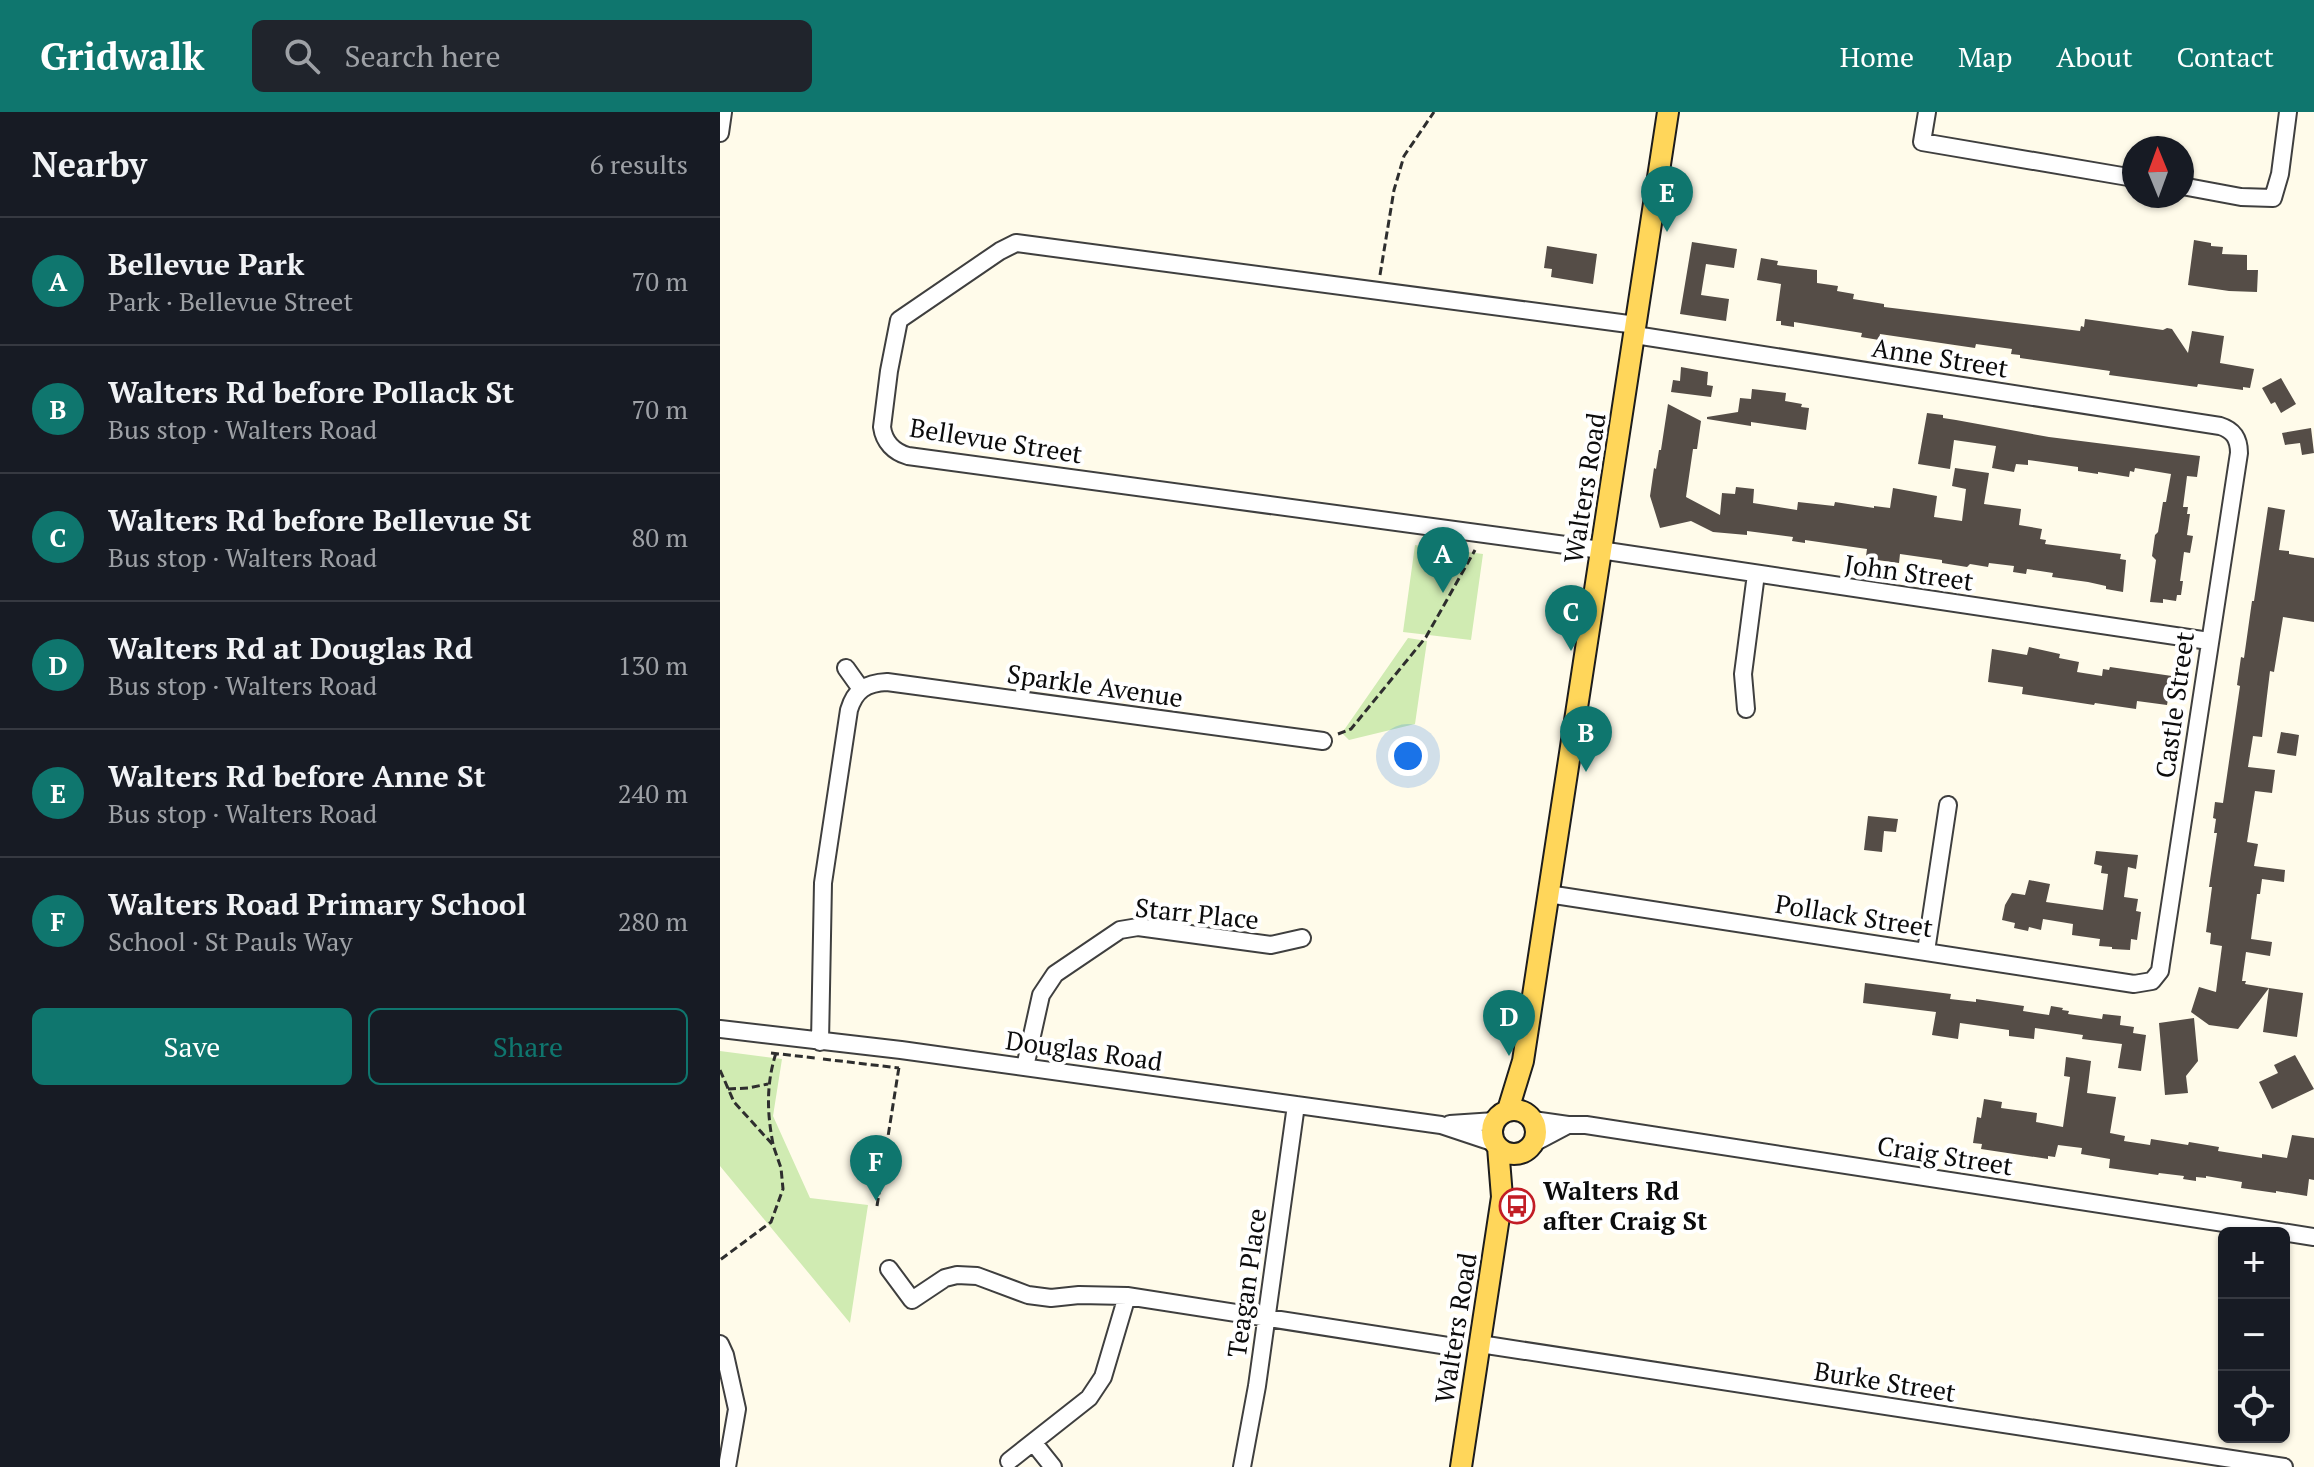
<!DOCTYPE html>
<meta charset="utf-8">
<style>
:root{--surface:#171b24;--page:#20242c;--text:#f1f3f6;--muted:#9ea1a6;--line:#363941;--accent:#0f766e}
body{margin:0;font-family:"PT Serif",serif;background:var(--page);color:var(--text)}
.controls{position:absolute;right:24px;bottom:24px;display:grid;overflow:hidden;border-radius:12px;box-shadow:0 2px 6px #0004}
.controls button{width:72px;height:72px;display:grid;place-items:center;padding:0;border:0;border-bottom:2px solid var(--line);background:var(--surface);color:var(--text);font:40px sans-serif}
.compass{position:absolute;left:1402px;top:24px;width:72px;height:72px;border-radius:50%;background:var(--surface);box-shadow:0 2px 6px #0004;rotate:359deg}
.you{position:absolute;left:688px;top:644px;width:28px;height:28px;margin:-20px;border:6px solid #fff;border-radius:50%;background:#1a73e8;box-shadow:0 0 0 12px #1a73e833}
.badge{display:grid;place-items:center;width:52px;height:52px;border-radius:50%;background:var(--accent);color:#fff;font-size:26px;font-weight:700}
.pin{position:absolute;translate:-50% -66px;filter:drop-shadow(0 2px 4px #0008)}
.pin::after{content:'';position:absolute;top:42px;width:28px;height:24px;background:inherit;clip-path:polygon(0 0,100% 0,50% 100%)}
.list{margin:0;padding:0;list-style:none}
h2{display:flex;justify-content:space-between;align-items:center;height:104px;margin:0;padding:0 32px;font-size:34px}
h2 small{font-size:26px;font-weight:400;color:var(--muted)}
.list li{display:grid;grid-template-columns:52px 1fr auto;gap:24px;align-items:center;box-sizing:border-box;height:128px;padding:0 32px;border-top:2px solid var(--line)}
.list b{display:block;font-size:30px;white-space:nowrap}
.list p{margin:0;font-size:26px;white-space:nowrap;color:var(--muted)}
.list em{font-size:26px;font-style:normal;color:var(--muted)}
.actions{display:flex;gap:16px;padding:24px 32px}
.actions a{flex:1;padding:18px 0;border:2px solid var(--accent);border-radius:12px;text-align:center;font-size:28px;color:var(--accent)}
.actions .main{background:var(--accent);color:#fff}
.icon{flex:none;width:44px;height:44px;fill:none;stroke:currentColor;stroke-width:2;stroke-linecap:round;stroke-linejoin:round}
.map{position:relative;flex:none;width:1594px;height:1355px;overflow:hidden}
header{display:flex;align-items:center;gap:48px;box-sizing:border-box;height:112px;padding:0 40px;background:var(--accent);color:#fff}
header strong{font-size:38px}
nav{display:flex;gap:44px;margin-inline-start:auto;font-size:28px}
.search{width:560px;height:72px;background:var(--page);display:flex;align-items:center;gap:20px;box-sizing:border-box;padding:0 28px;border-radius:12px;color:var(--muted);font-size:30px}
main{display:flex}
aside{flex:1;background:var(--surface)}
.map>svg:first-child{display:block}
</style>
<header>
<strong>Gridwalk</strong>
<div class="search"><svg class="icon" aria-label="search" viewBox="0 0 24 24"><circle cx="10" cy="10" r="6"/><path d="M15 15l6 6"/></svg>Search here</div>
<nav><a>Home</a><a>Map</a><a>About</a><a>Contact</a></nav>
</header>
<main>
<aside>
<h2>Nearby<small>6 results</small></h2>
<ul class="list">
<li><span class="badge">A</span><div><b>Bellevue Park</b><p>Park · Bellevue Street</p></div><em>70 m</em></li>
<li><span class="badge">B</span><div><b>Walters Rd before Pollack St</b><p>Bus stop · Walters Road</p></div><em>70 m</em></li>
<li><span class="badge">C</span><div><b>Walters Rd before Bellevue St</b><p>Bus stop · Walters Road</p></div><em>80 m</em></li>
<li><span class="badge">D</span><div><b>Walters Rd at Douglas Rd</b><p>Bus stop · Walters Road</p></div><em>130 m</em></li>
<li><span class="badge">E</span><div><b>Walters Rd before Anne St</b><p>Bus stop · Walters Road</p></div><em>240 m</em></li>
<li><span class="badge">F</span><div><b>Walters Road Primary School</b><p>School · St Pauls Way</p></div><em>280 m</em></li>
</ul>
<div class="actions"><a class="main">Save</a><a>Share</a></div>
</aside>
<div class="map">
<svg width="1594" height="1355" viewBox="0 0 1594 1355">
<rect width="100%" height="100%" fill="#fffbea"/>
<!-- green -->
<path fill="#d0ebb2" d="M695 433 763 442 751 528 683 520Z
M688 526 707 529 695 612 629 628 622 621Z
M0 939 62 947 53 1004 90 1086 148 1093 130 1211 0 1054Z"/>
<!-- building -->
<path fill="#554d47" d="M1474 128 1491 131V134L1503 135 1502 142 1527 143V158H1538L1537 180 1509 179 1468 173Z
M972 130 1017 137 1014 156 986 152 981 183 1009 187 1006 209 960 202Z
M827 134 877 142 873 172 831 165 832 157 824 156Z
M1041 146 1058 149 1057 153 1097 158V171L1118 174 1117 179 1134 182 1133 187 1164 192V195L1360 219 1361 214 1364 215 1365 207 1443 218 1447 216 1452 217 1468 241 1472 219 1504 224 1500 251 1534 257 1530 276 1523 275V278L1478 272 1477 275 1389 263 1390 259 1300 246V243L1291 242 1292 237 1256 232 1255 236 1160 222 1159 228 1141 225 1142 221 1074 210V215L1061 213V209H1056L1061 172 1037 168Z
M961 255 988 260 987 273 993 274 991 285 951 280 953 268 960 269Z
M1561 266 1576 292 1561 301 1555 290 1551 292 1542 276Z
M1032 277 1066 281 1065 289 1082 292 1081 295 1089 296 1086 318 1031 310V314L987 307V305L1018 300 1020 286 1031 287Z
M948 292 981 309 977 337H973L966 385 1000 403 1002 381 1015 382 1016 375 1034 377 1033 391 1077 398 1078 390 1114 394 1115 390 1154 396V394L1170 396 1173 376 1217 384 1214 405 1242 409 1246 377 1232 374 1235 356 1269 361 1264 392 1301 397 1299 413 1322 417 1320 427 1326 428 1325 432 1401 442 1400 447 1406 448 1403 480 1386 477V474L1368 470 1332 465 1333 461 1307 457 1306 462 1293 460 1294 454 1269 451 1268 455 1250 452 1247 455 1222 451V448L1180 442 1179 451 1150 447V445L1146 444 1147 437 1085 428V431L1072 429 1073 425 1027 419V423L993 420 971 409 940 416 930 384 934 356 936 357 939 338H941Z
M1207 301 1223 303V306L1236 308 1329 325 1480 344 1477 365 1467 364 1463 395H1468L1467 402H1470L1467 423 1473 424 1470 441 1464 440 1460 469H1463L1461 483H1457L1456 489 1443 487V491L1430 490 1436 448 1432 444 1435 423 1438 420 1443 390H1446L1451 362 1415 356 1414 360 1410 359 1409 365 1378 360V362L1358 359V355L1308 348V353L1296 352 1294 360 1272 356 1276 334 1234 328 1230 357 1198 352Z
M1591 316 1594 341 1582 343 1580 331 1565 333 1562 321Z
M1548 395 1565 398 1559 438 1569 439V442L1594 446V510L1563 505 1554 560 1550 559 1542 625 1533 624 1528 655 1555 658 1552 681 1535 679 1527 730 1538 732 1534 754 1565 758 1564 770 1542 767 1540 782H1537L1531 827 1552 830 1550 844 1526 840 1522 869H1526L1525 872 1549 876 1518 917 1489 913 1471 900 1479 875 1496 880 1502 834 1490 832 1491 821 1486 820 1492 775H1489L1497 721H1494L1496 707 1493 706 1495 690 1503 691 1520 574 1517 573 1521 545 1524 546 1532 489H1534Z
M1309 535 1340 542 1339 546 1359 550 1357 560 1382 564 1383 557 1389 558 1390 555 1452 564 1447 593 1417 589 1416 597 1375 591 1374 593 1302 582 1303 575 1268 570 1272 537 1307 543Z
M1561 620 1579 623 1576 644 1557 641Z
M1148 704 1178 707 1176 720 1164 719 1162 740 1144 738Z
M1376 739 1418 743 1416 757 1408 755 1404 785 1418 787 1416 799 1421 800 1417 828 1411 827 1410 838 1392 837V835L1379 834 1380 827 1352 823 1353 812 1323 807 1321 818 1309 815 1308 819 1294 816 1295 811 1282 808 1285 793 1292 781 1305 783 1309 768 1330 772 1326 790 1383 798 1388 762 1381 761 1382 754 1374 752Z
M1145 871 1231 882 1230 887 1256 890V887L1304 894 1303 899 1329 903 1331 894 1343 896 1342 898 1349 899 1348 902 1382 907 1383 902 1401 904 1400 913 1414 915 1413 921 1426 923 1421 959 1398 956 1402 932 1362 927 1363 923 1315 916 1314 927 1289 924V918L1240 911 1238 927 1212 923 1216 900 1143 891Z
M1549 876 1583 881 1577 925 1543 920Z
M1474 906 1478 949 1466 964 1468 981 1445 983 1439 911Z
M1575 943 1594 977 1552 997 1539 970 1558 961 1554 953Z
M1346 945 1371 949 1367 981 1396 985 1390 1021 1405 1024 1404 1029 1430 1033 1431 1027 1468 1033 1469 1030 1499 1035 1498 1039 1542 1046V1042L1567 1046 1572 1023 1594 1026V1068L1589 1067 1587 1084 1556 1079V1081L1521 1076 1522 1070 1486 1064V1066L1476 1065V1069L1463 1067 1464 1064 1439 1061 1438 1063 1389 1056 1390 1047 1361 1042 1362 1036 1338 1033 1335 1045 1328 1044V1047L1261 1037 1262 1032 1253 1031 1257 1005 1261 1006 1264 987 1282 990 1281 996 1317 1001 1316 1010 1343 1015 1350 965 1344 964Z"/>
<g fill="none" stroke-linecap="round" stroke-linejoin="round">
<!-- minor casing -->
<g stroke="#3f3f3f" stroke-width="20">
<path id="minor" d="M1207 0 1202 30 1414 66
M0 21 3 0
M1462 74 1521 85 1553 86 1560 62 1568 0
M916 213 296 131 280 139 179 208 169 259 162 315C164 330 174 340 188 344L860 435 1489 529
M126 556 141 577
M1026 597 1023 562 1036 462
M828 782 1414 872 1432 869 1440 859 1441 852 1519 341C1519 326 1513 318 1500 314L915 223
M1206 839 1228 693
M0 917 181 938 721 1013 775 1031
M100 930 103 771 129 598C135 578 146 571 167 570L603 629
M305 955 321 883 335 862 400 818 418 815 551 833 582 826
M813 1008 848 1013H866L1594 1125
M730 1012 775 1009
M814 1031 848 1013
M169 1157 192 1188 225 1166 237 1163 257 1164 308 1183 331 1186 359 1183 407 1184 728 1234
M0 1232 5 1243 17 1297 7 1355
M760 1232 1564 1355
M313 1330 333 1355
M289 1349 369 1286 383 1265 407 1184
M522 1355 537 1274 576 993"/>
</g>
<!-- major casing -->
<g stroke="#1d1d1d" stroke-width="24">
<path id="major" d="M772 1020a22 22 0 1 1 44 0a22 22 0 1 1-44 0Z
M788 998 803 949 948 0
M741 1355 782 1085 778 1035"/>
</g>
<!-- path -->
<path stroke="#2e2e2e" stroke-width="3" stroke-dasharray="8 4" stroke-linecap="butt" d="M660 163 674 78 684 44 714 0
M618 622 631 617 706 525 755 438
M51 941 95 946
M103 947 179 956
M0 958 14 990 53 1033 61 1056 63 1077 51 1110 0 1148
M8 977 28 976 48 972
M53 1032C47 1001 46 972 56 941
M157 1094 179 955"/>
<!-- minor -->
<use href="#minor" stroke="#fff" stroke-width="16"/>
<!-- major -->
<use href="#major" stroke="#ffd65a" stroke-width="20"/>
</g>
<!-- icons -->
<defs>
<g id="bus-ring" transform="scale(1.8)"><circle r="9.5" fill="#fff" stroke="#c21d25" stroke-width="1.5"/><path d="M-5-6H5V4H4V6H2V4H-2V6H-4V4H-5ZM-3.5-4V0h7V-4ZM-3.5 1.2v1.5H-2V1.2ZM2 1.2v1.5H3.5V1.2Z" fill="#c21d25"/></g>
</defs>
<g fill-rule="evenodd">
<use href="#bus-ring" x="797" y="1094"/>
</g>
<g text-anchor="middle" stroke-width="8" stroke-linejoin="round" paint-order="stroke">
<!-- street labels -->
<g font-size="26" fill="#0c0c0c" stroke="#fff">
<text transform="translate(1220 246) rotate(9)" y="9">Anne Street</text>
<text transform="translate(276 329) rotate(9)" y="9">Bellevue Street</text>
<text transform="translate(865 376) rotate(-81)" y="9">Walters Road</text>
<text transform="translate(1189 461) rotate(8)" y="9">John Street</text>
<text transform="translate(375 574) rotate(8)" y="9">Sparkle Avenue</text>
<text transform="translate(1455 593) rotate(-82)" y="9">Castle Street</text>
<text transform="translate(477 802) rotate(6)" y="9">Starr Place</text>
<text transform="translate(1134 804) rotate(9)" y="9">Pollack Street</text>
<text transform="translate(364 939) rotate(8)" y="9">Douglas Road</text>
<text transform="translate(1225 1044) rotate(9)" y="9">Craig Street</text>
<text transform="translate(527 1171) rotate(-82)" y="9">Teagan Place</text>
<text transform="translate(736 1216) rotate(-81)" y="9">Walters Road</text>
<text transform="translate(1165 1270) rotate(9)" y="9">Burke Street</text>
</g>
<!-- poi labels -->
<g font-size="26" font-weight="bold" fill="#0c0c0c" stroke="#fff" text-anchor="start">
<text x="823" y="1088">Walters Rd<tspan x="823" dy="30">after Craig St</tspan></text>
</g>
</g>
</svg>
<div class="controls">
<button>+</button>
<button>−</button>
<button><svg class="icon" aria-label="locate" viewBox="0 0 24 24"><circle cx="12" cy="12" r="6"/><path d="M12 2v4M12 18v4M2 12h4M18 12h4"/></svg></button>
</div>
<svg class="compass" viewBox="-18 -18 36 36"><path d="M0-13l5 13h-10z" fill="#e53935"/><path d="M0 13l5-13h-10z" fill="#9ea1a6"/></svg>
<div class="you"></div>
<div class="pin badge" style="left:723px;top:481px">A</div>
<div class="pin badge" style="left:866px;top:660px">B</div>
<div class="pin badge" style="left:851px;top:539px">C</div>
<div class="pin badge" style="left:789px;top:944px">D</div>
<div class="pin badge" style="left:947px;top:120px">E</div>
<div class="pin badge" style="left:156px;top:1089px">F</div>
</div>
</main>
